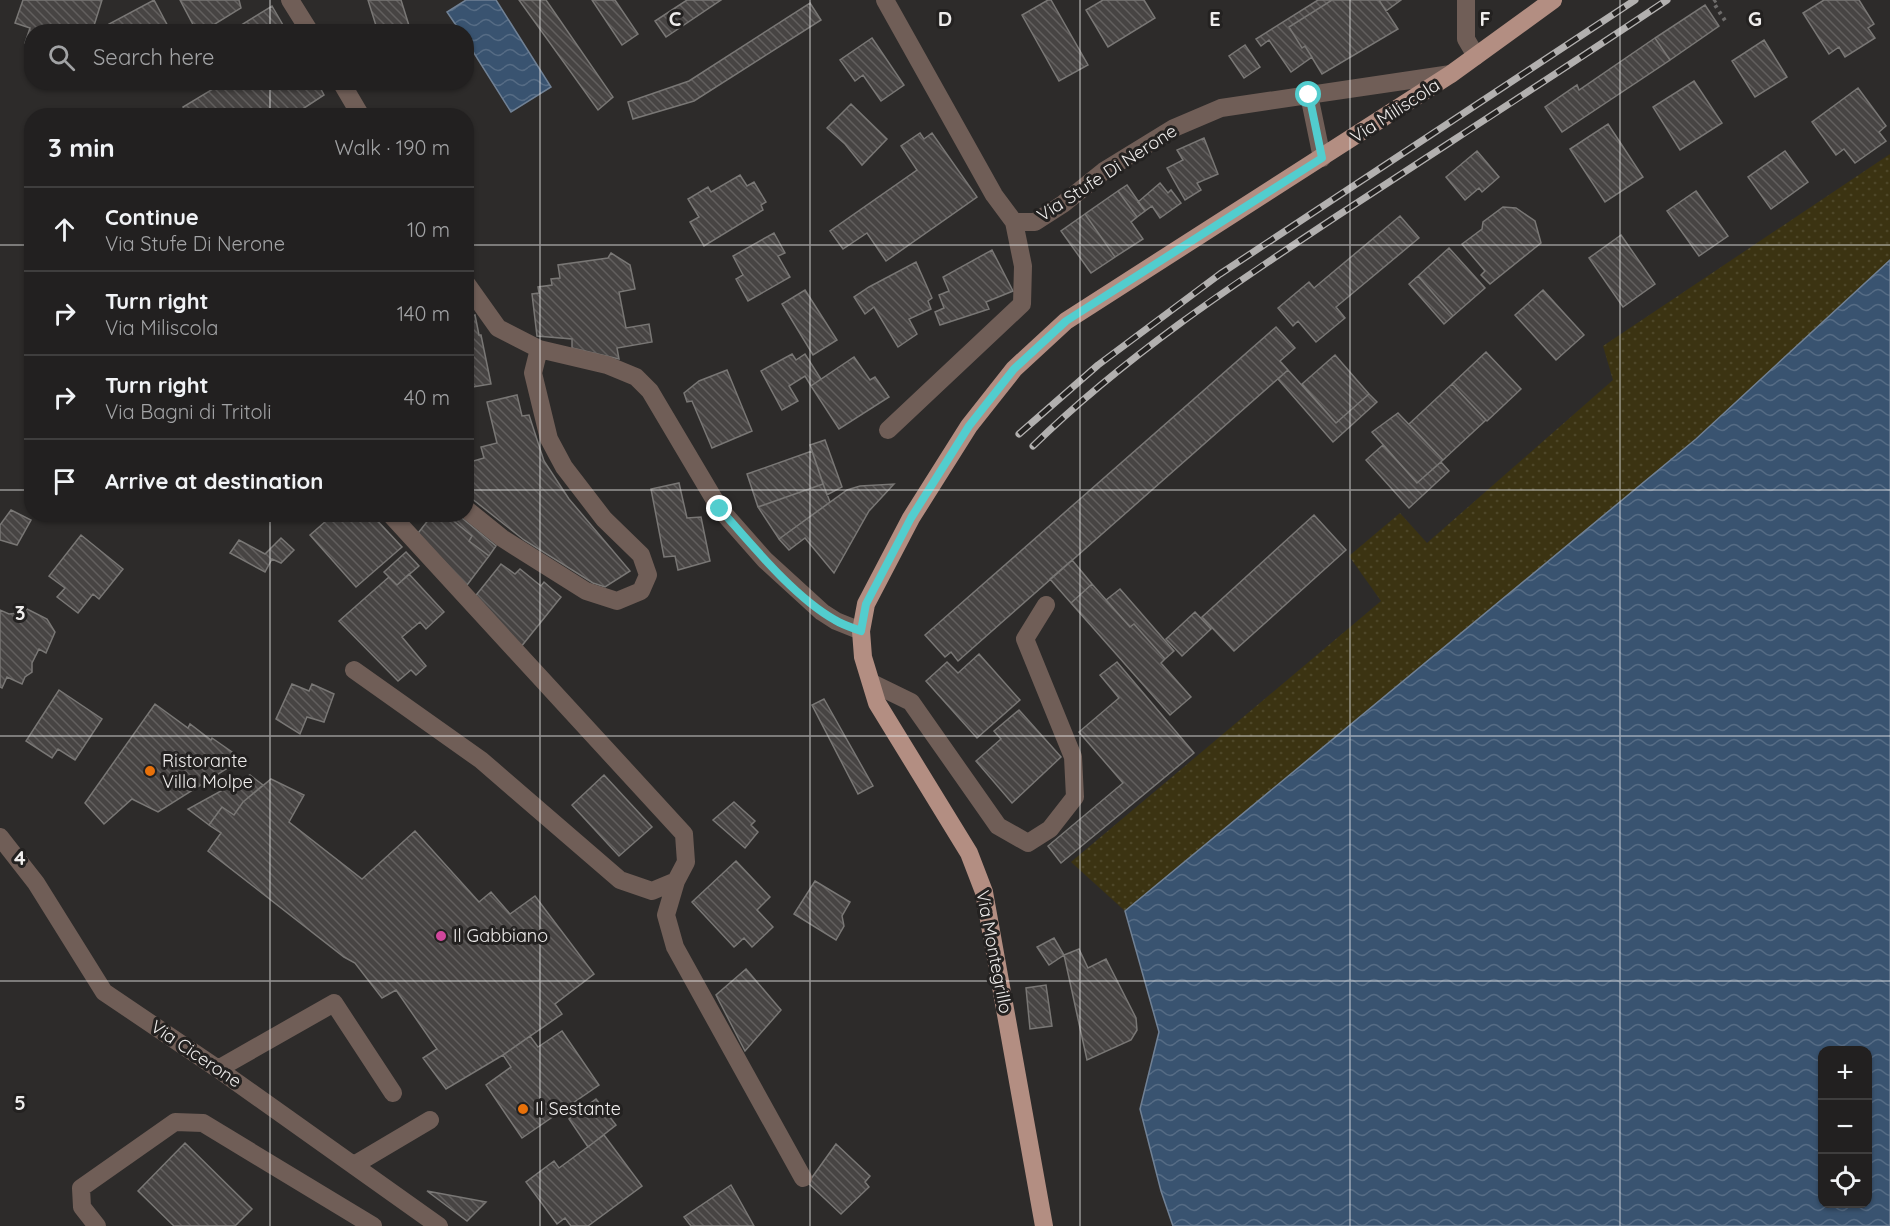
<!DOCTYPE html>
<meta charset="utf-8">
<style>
:root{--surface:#222020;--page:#2e2d2d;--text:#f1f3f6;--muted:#a2a3a5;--line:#3f3e3e}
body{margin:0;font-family:Quicksand,sans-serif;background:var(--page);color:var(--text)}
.controls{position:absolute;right:18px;bottom:18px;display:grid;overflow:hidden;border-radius:12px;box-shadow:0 2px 4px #0004}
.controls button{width:54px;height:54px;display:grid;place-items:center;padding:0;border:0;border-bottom:2px solid var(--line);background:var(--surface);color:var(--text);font:30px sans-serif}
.stop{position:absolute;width:18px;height:18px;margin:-14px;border:4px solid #52cdce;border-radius:50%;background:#fff}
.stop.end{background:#52cdce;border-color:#fff;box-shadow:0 2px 6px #0008}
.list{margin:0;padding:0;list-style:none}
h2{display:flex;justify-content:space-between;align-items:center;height:78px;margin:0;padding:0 24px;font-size:26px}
h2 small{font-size:20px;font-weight:400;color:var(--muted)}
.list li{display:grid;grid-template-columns:39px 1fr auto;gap:18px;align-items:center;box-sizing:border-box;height:84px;padding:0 24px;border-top:2px solid var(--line)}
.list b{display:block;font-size:22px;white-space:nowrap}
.list p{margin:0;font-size:20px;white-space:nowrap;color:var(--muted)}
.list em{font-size:20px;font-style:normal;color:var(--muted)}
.icon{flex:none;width:33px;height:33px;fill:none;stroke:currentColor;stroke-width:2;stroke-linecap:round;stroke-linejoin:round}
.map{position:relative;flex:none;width:1890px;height:1226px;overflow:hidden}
.search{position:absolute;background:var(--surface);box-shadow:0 2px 4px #0004;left:24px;top:24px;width:450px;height:66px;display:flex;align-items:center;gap:15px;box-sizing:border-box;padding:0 21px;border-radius:24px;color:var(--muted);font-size:22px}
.panel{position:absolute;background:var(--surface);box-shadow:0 2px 4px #0004;left:24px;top:108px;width:450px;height:414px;border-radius:24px}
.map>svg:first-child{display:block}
</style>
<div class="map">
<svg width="1890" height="1226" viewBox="0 0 1890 1226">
<defs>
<pattern id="sand-dots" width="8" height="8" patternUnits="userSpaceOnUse" patternTransform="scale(1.5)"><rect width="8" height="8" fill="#3b3312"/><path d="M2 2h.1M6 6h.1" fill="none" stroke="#4e4729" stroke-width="1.8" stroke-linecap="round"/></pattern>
<pattern id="water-waves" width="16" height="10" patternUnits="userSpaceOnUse" patternTransform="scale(1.5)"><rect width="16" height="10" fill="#395370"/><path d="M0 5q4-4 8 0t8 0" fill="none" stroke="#566c85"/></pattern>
<pattern id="building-back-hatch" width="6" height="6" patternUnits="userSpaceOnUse" patternTransform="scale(1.5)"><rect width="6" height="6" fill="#474443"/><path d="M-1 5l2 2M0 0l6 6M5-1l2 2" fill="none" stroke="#625f5e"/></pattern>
</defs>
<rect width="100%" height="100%" fill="#2d2b2a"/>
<!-- sand -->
<path fill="url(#sand-dots)" d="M1890 154V260L1696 439 1125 911 1071 862 1381 601 1349 556 1400 513 1427 543 1613 380 1603 346Z"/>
<!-- water -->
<path fill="url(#water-waves)" stroke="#708195" stroke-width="1.5" fill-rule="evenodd" d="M466 0H496L551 87 511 112 467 42 466 32 460 31 447 12Z
M1890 260V1226H1173L1161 1191 1140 1109 1159 1032 1125 911 1696 439ZM1822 1050H1868V1204H1822Z"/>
<!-- building -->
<path fill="url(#building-back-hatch)" stroke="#797775" stroke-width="1.5" d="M23 0H102L92 32H32V45L25 43 30 28 15 23Z
M154 0 171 32H113L109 24Z
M180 0H239L241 8 202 32H197Z
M368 0H401L411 32H378Z
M519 0H546L613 97 598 110Z
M592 0H615L638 34 622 45Z
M687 0H721L666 37 655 21Z
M1048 0H1051L1088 65 1059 81 1022 15Z
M1103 0H1144L1155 18 1108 47 1086 10Z
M1318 0H1332L1289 27 1302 48 1305 46 1312 57 1291 72 1269 40 1261 46 1256 39Z
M1332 0H1379L1398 29 1322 74 1305 46 1302 48 1289 27Z
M1379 0H1401L1386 11Z
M1824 0H1859L1874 24 1868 28 1875 38 1845 57 1839 47 1829 54 1803 13Z
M810 3 821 20 694 101 633 119 628 102 689 81Z
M1705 5 1719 26 1670 60 1655 38Z
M272 6 287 32H230Z
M872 38 904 85 881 101 863 75 855 81 840 60Z
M1655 38 1670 60 1562 132 1545 107 1577 85 1579 90Z
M1764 40 1787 77 1755 97 1732 61Z
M1245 45 1260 67 1244 78 1229 56Z
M1694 81 1722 123 1680 150 1653 107Z
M217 82H317L324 95 292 116H188L183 107 218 86Z
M1858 88 1886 126 1879 132 1886 141 1855 163 1844 149 1836 155 1812 122Z
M851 104 887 139 862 165 845 144 827 128Z
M1608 124 1643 177 1605 202 1570 149Z
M920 133 924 139 932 133 977 197 886 261 867 233 843 249 830 231 917 170 901 146Z
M1204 138 1218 174 1197 183 1201 190 1185 200 1167 168 1183 160 1177 150Z
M1477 151 1499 177 1482 192 1479 188 1465 200 1446 177Z
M1785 151 1808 182 1771 209 1748 177Z
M740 175 747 186 754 182 766 202 761 205 763 210 704 246 690 222 699 217 688 199 708 187 711 192Z
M1160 183 1168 193 1171 190 1181 203 1160 218 1152 206 1145 211 1138 202Z
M1127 185 1145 211 1137 217 1118 191Z
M1118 191 1137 217 1131 222 1143 239 1115 257 1085 214Z
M1696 191 1728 236 1699 256 1667 211Z
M1503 207 1516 208 1535 221 1541 243 1490 284 1481 275 1485 271 1462 244 1482 229 1483 222Z
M1085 214 1115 257 1091 273 1061 231Z
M1400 216 1419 238 1336 307 1345 318 1316 342 1298 321 1293 326 1278 308 1309 282 1314 288Z
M774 233 785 253 778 256 790 277 748 301 736 279 743 275 733 256Z
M1621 235 1655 284 1623 307 1589 258Z
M1449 248 1485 288 1453 316 1418 276Z
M992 250 1013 291 986 302 989 309 940 325 935 312 944 308 939 295 949 291 943 277Z
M611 253 630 265 635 289 619 292 626 328 649 324 652 342 617 348 619 359 572 348V339L537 336 532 294 539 293 538 287 552 285 551 279 560 278 558 265 608 258Z
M916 262 932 298 928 301 931 309 909 319 917 334 898 347 874 307 865 314 854 297 869 287Z
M1418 276 1453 316 1444 324 1409 284Z
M805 290 837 340 813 355 782 304Z
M1543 290 1584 335 1556 360 1515 315Z
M475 315 479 335H481L491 384 466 388V317Z
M1276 327 1295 348 1280 361 1288 370 958 661 951 652 945 657 925 635Z
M1486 352 1521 389 1487 421 1452 384Z
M792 354 796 360 805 354 821 379 811 386 805 376 789 386 798 401 782 410 761 371Z
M1335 355 1369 394 1336 423 1302 384Z
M854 357 870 380 875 377 889 397 839 429 811 386Z
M727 370 752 431 712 448 692 401 687 402 684 393 699 381Z
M1288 370 1336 423 1369 394 1377 402 1333 442 1278 379Z
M1452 384 1486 420 1443 460 1409 424Z
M517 395 522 416 529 415 544 461 569 499 630 571 605 587 593 583 524 540 466 494V463L484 458 481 447 497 443 487 402Z
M1398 413 1443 460 1417 483 1372 432Z
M825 440 842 487 827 495 810 445Z
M1383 445 1417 483 1441 462 1449 471 1409 508 1366 460Z
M812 451 823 484 758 507 747 474Z
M679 483 687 518 701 517 710 561 678 570 675 556 664 557 651 489Z
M823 484 830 502 779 539 758 507Z
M894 484 869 511 834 573 805 538 789 550 779 539 847 490 860 486Z
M11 510 31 520 17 545 0 540V525Z
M334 514H371L402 547 356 587 310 535Z
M433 514H445L472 536 469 541 489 556 464 589 415 537Z
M445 514H457L496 546 489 556 469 541 472 536Z
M1314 515 1346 550 1234 651 1202 617Z
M81 535 123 569 99 599 93 594 78 613 57 597 65 588 49 576Z
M281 538 294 550 281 563 272 559 265 572 230 553 239 540 265 554Z
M406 552 419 566 397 585 384 572Z
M1072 560 1092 584 1071 603 1050 579Z
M501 564 515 574 520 569 541 586 544 582 561 597 520 648 473 599Z
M409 574 444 612 426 629 420 622 402 637 426 666 416 675 411 670 398 681 339 621 389 577 397 585Z
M1092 584 1130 627 1134 624 1165 659 1161 663 1191 697 1170 715 1071 603Z
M1120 589 1174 651 1165 659 1134 624 1130 627 1106 600Z
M27 609 47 619 55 632 46 653 39 649 32 663V672L25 677 22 684 7 677 2 688 0 687V610L9 614 20 613Z
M1195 612 1211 629 1182 656 1166 639Z
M979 654 1020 700 977 738 926 681 947 662 958 673Z
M1117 662 1194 753 1061 863 1048 846 1123 783 1079 732 1119 698 1100 675Z
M292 684 309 691 312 684 334 694 324 722 307 717 300 734 276 719Z
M59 690 102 719 75 760 58 749 52 758 26 741Z
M824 699 873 786 858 794 812 705Z
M155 704 188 728 190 724 211 740 212 738 242 759 158 812 132 799 104 824 85 803Z
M1019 710 1061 757 1012 803 976 761 1001 739 994 731Z
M250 775 263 785 243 802 234 815 222 807 209 825 188 809Z
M604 775 652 827 619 856 572 805Z
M271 779 304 795 289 822 362 879 415 831 479 902 491 892 510 914 535 896 594 974 555 1004 562 1014 503 1055 446 1089 423 1058 437 1049 396 990 382 998 355 963 344 957 208 851 221 833 209 825 222 807 234 815 243 802Z
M734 802 755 821 751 825 758 832 745 848 713 820Z
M736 861 770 897 757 910 773 927 752 947 744 938 734 947 692 902Z
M815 881 850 902 842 916 844 926 836 940 794 914Z
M1054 938 1064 955 1049 965 1037 947Z
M1079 949 1088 968 1106 959 1136 1018 1137 1030 1131 1040 1087 1060 1064 955Z
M746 969 781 1010 745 1051 716 995Z
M1046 985 1052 1026 1030 1029 1026 988Z
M562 1031 599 1085 522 1138 486 1085 511 1067 503 1055 530 1036 538 1047Z
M596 1099 616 1125 588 1147 569 1119Z
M604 1135 642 1186 588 1226H571L565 1218 557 1224 526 1182 554 1161 559 1168Z
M185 1143 252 1209 235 1226H174L138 1191Z
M836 1144 870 1176 865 1182 869 1187 841 1214 808 1183Z
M731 1185 754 1226H691L684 1217Z
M427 1191 486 1202 467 1221Z"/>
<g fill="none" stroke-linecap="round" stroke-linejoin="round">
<!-- path -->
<path stroke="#6d6b6a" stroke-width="4" stroke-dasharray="3 4.5" stroke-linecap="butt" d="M1716 0 1713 2 1726 22"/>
<!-- minor -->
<path stroke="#705e57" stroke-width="18" d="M290 0 310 32
M885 0 994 195 1014 222H1035L1063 204 1104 171 1174 128 1221 108 1451 74
M1466 0V39L1476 56
M341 82 361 116
M1309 95 1322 158
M466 283 498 328 539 349 607 365 636 377 650 391 720 509 765 560 822 612 836 621 861 631
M888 430 1022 304 1023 266 1014 222
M466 509 502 538 586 591 617 601 641 591 648 575 641 555 604 519 564 467 549 439 533 373 539 349
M354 670 481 760 620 880 652 891 676 881 686 862 684 834 390 514
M872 683 911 702 998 826 1028 843 1050 829 1075 797 1073 757 1025 639 1046 605
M0 837 36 883 104 992 218 1069 439 1226
M676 881 666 915 675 947 803 1178
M218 1069 334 1003 393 1093
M354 1165 430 1120
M97 1226 82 1207 81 1188 175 1122 203 1123 373 1226"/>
<!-- major -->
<path stroke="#b38e82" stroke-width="18" d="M1044 1226 984 892 969 853 877 703 863 657 861 631 866 604 911 518 969 426 1014 369 1066 321 1451 74 1553 0"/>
<!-- rail casing -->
<g stroke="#b2b0af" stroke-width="7">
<path id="rail" d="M1019 434 1098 365 1220 274 1635 0
M1033 446C1124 357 1231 286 1337 216 1447 144 1558 73 1667 0"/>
</g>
<!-- rail -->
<use href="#rail" stroke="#232120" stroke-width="4.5" stroke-dasharray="14" stroke-linecap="butt"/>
</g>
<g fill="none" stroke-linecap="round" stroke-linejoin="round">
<!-- route -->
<path stroke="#52cdce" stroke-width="8" d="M720 509C752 545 794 597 835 620 843 625 853 628 861 631L866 604 911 518 969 426 1014 369 1066 321 1322 158 1309 95"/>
</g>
<!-- grid -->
<path fill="none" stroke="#efedec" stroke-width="1.5" stroke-opacity="0.55" d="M270 0V32M540 0V1226M810 0V1226M1080 0V1226M1350 0V1226M1620 0V1226M270 82V116M0 245H32M466 245H1890M0 490H32M466 490H1890M270 514V1226M0 736H1890M0 981H1890"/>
<!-- markers -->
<g fill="#e8710a" stroke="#232120" stroke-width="2">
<circle cx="150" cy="771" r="6"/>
<circle cx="523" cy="1109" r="6"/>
</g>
<circle fill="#d1479c" stroke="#232120" stroke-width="2" cx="441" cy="936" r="6"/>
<g text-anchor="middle" stroke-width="6" stroke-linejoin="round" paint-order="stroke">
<!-- street labels -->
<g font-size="18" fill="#efedec" stroke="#232120">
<text transform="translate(1395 111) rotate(-33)" y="6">Via Miliscola</text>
<text transform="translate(1107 173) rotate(-33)" y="6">Via Stufe Di Nerone</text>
<text transform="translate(994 952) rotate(79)" y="6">Via Montegrillo</text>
<text transform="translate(196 1054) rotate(34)" y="6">Via Cicerone</text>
</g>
<!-- poi labels -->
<g font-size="18" fill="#efedec" stroke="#232120" text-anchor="start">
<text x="162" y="767">Ristorante<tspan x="162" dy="21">Villa Molpe</tspan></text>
<text x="453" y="942">Il Gabbiano</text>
<text x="535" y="1115">Il Sestante</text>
</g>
</g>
<g font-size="20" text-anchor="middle" font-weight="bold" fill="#efedec" stroke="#232120" stroke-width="6" stroke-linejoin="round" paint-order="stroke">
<text x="675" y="26">C</text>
<text x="945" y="26">D</text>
<text x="1215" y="26">E</text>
<text x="1485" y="26">F</text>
<text x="1755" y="26">G</text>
<text x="20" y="620">3</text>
<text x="20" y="865">4</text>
<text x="20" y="1110">5</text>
</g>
</svg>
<div class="controls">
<button>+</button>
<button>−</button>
<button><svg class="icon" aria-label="locate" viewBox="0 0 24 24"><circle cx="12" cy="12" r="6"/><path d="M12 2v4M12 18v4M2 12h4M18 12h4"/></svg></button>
</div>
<div class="stop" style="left:1309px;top:95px"></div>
<div class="stop end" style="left:720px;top:509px"></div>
<div class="search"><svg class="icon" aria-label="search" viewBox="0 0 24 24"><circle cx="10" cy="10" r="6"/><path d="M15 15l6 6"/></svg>Search here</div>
<section class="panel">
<h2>3 min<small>Walk · 190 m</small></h2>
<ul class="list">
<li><svg class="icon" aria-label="ahead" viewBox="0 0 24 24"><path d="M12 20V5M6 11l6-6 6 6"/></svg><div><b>Continue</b><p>Via Stufe Di Nerone</p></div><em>10 m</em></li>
<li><svg class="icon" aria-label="right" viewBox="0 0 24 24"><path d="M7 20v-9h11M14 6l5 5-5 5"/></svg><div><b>Turn right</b><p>Via Miliscola</p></div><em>140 m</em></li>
<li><svg class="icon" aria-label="right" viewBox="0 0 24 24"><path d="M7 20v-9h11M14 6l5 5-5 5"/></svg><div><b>Turn right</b><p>Via Bagni di Tritoli</p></div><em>40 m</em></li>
<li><svg class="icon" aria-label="arrive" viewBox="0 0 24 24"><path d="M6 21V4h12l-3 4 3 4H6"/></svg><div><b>Arrive at destination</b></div></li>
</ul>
</section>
</div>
